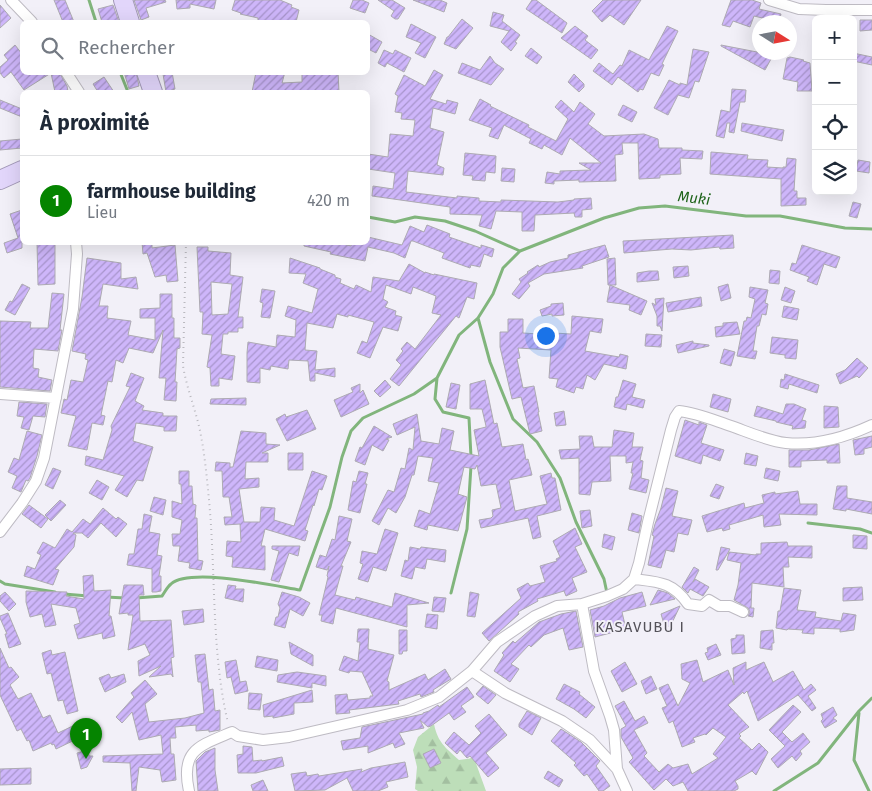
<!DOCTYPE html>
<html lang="fr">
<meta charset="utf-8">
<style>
:root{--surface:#fff;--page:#f6f6f7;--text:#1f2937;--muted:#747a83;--line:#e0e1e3;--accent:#058400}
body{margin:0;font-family:"Fira Sans",sans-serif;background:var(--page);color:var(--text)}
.controls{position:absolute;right:15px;top:15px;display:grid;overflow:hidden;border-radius:8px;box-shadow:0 5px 20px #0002}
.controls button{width:45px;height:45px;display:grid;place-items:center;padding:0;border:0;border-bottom:1px solid var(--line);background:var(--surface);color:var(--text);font:25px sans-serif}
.compass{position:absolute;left:752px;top:15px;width:45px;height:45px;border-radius:50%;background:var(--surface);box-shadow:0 5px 20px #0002;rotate:101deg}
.you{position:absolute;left:545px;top:335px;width:18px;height:18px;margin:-12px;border:4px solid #fff;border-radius:50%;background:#1a73e8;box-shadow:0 0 0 8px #1a73e833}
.badge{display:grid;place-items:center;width:32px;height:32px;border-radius:50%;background:var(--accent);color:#fff;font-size:16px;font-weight:700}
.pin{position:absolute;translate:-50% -41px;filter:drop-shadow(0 1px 2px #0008)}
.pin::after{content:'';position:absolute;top:26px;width:18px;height:15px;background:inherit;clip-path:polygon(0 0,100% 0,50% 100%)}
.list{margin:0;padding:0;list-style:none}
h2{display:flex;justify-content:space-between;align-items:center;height:65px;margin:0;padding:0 20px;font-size:21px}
h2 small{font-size:16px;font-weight:400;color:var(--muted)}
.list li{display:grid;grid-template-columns:32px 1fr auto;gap:15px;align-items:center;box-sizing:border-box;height:90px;padding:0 20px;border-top:1px solid var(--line)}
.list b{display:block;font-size:19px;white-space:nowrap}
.list p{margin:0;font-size:16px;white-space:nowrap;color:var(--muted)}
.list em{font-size:16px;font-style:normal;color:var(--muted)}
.icon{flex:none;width:28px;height:28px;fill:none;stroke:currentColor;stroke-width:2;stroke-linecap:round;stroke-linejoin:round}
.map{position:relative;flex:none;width:872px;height:791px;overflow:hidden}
.search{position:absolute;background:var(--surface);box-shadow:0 5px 20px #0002;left:20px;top:20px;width:350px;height:55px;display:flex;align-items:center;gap:12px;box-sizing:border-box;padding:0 18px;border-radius:8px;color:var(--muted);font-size:19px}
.panel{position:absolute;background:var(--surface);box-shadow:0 5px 20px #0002;left:20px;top:90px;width:350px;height:155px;border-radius:8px}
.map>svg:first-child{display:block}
</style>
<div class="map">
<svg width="872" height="791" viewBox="0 0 872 791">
<defs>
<pattern id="forest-firs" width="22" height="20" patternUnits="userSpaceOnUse" patternTransform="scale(1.25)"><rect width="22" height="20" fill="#bddeb9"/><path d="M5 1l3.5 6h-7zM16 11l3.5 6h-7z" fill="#a3bfa0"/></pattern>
<pattern id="building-hatch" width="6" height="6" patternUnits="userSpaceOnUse" patternTransform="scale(1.25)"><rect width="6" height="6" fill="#ceb6fa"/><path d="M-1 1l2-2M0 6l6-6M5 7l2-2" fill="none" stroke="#a895cc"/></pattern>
</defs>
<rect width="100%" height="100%" fill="#f2f0f8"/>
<!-- forest -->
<path fill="url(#forest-firs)" d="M434 724C438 743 445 747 459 760L474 758 486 791H418L415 789 417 767 413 750 418 737Z"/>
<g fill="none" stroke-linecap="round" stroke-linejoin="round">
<!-- stream -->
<path stroke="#81b57c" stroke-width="3" d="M89 0 96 22
M120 72 128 92
M368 217 395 222 415 217 445 221 475 231 520 251
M478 318 490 362 513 419 537 442 560 478 576 522 604 579 607 593
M437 378 435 399 443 412 469 418 471 457
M808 523 860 529 872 533
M0 581 5 584 55 592
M451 593 467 529 471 466
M64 594 88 596
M106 597 125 598
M136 598 162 596C165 592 167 587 171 584 190 567 275 586 300 590L330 507 342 457 351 431 363 418 414 394 437 378 459 335 478 318 493 294 503 268 520 251 604 218 639 208 665 206 746 216H780L845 228 872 229
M859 713 854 760 869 791
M774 791 818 763 859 711 872 698"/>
</g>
<!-- building -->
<path fill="url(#building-hatch)" stroke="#adaab2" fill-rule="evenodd" d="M54 0H65L74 22H63Z
M134 0H165L166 2 146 8 149 17 141 20Z
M176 0H189V1L190 0H216L214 9 190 4V8L177 9Z
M235 0H280L292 5 291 7 299 10 296 22H258V18L240 14 241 13 232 10Z
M353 0H362L369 3 365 13 350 8Z
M378 0H392L405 8 398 19H395L391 16 394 11Z
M413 0H440L447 3 444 12Z
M532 0H536L567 23 562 33 526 9Z
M603 0H641L624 25 610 15 602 22 592 11Z
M731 0H752L761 3 759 9 781 14 779 22 754 16 750 27 733 21 730 27 722 25Z
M0 5 11 18 0 28Z
M113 5 119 22H102L98 9Z
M493 12 504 15 502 21 520 35 515 42 517 43 511 51 501 42 509 31 490 26Z
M462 19 473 28 456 49 444 44 447 37H448Z
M860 20H872V30L860 31Z
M411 24 436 37 425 58 415 53 421 43 406 37Z
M575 26 588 36 585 40 598 50 591 59 561 38Z
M667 26 678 31 662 64 664 65 659 76 651 73 643 90 640 89 638 92 618 77 612 85 593 71 599 63 613 74 620 65 622 66 629 50 649 60Z
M368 34 382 42 376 53 368 49Z
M15 45 22 54V72H59L67 86 68 92H55L51 73 24 90 11 72 4 78 0 73V67L8 60 4 55Z
M721 45 757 52 771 59 765 70 721 46Z
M531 48 542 57 537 64 525 56Z
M693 49 709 52 699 82 695 81 689 98 678 95 668 115 654 108 669 80 680 85V83L687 85Z
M384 50 393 54 395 50 411 58 404 72 387 63 385 67 378 63Z
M853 53 872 57V65L853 61Z
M490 56 495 63 504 69 491 85 458 73 462 63 480 70Z
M790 57 804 60 803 61 810 63 812 91H797L798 82 783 79 787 58Z
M434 70 443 75 430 99 446 104 447 100 458 103 455 114 433 108 430 128 444 132 437 165 444 168 443 175 408 171 406 192 457 198V196L479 198V201L501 202V200L558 202 574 200V199L591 198 592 209 582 210V217H575L574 213 535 215 534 231H522V212L496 211 491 229 479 226 482 215 450 214V207L372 196 373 186 393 189 395 173 368 169V154L388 157 390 134 413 136 415 120 401 119 402 113 395 112 398 96 395 94 404 75 425 86Z
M124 72H136L139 86 129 89Z
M172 72 175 89 166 92 163 74Z
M256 72H285L282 83 302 82V72H338L339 92H252Z
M574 74 584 84V87L579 92 568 82Z
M104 77 114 92H98L93 84Z
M732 89 746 90 745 102H740L734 133 729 132 730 123H727L724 138 716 136 721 110 730 112Z
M480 99 491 105 490 106 529 125 528 127 556 141 568 119 555 107 561 100 574 112 580 102 595 114 588 124 604 136 644 134 658 139 659 148H682V150L703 151 702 159 680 158 681 174 660 175V178L639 179 638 143H622L623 154 615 155 616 181 579 182V180L554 181V184L545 183 547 172 560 174V171L591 170 579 163H601L570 138 562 155 544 145 542 149 529 143 531 139 504 125 498 139 489 136 492 128 469 120Z
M0 100 22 109V117L0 108Z
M623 105 637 112 632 122 618 115Z
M742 123 784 130 782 141 741 131Z
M22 139V148L0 150V141Z
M711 152 748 155 747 159 768 160 767 167 783 168V167H786L787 158 796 159 794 191H797V198H806V205L781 206V179L710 174Z
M465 153 496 156 495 173 486 172 485 181 472 180 473 176 463 175Z
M858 160 870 162 869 173 856 171Z
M502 168 515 169 514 182 501 181Z
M853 202 861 204 857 218 849 216Z
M22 210V248L7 253 4 243 18 238 10 214Z
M427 225 450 234 449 237 481 248V245L494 249 492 257 484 254 480 267 471 265 470 268 442 258 444 253 413 241H411L405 258 394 253 368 247 365 261 330 254 331 252 304 246V242H335L351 246 352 242H368V237L402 245 410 226 424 232Z
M733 235 734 248 720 249 719 247 691 250 672 249 624 253 623 241Z
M37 242H55V284L38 285Z
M142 242H152V248L175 245 178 281 167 282 166 275 155 277 147 253 143 254Z
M605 245 609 257 582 266 583 268 544 274 528 283 530 286 519 299 512 294 521 282 519 279 528 273 527 272 538 265 539 267 550 262 568 258V255Z
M802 245 840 257 836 268 824 264 817 285 807 281 809 277 790 270 792 263 796 264Z
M197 247H208V251L231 253 230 275 243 277 238 317H243V328H238V332H228V334H223L221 354 235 356 232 380 219 378V386H211L210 368 207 367 212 335 202 334 203 312H200ZM211 282 232 284 228 314 212 315Z
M87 258 121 263V279L136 277 138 289 103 284 99 306H108L107 318 131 321 128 335 155 340V318H140V309L160 308V294H172V318H174V338H180V348L177 349 175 382H177L176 401 164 400 166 378H159L163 330 153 353 129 348 123 363 116 360 112 382 108 381 101 415 105 416 103 425 92 423 87 450 68 446 76 416 61 413 64 399 67 400 71 380 83 382 88 360 85 359 86 354 72 351 82 297Z
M290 258 320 268V269L335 275V277L341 279 340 283 354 289 356 285 371 292 373 277 399 281 409 264 425 273V272L434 275V274L477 283 474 299 467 297 459 318 456 316 399 386 390 379 401 365 396 360 403 351 401 349 407 342 415 349 441 315 432 313 436 296 413 287 411 294 386 285 383 299 388 302 385 307 396 311 395 315 402 317 398 331 383 327 370 358 357 353 362 341 367 343 374 322 348 315V317L337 314 333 328 307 323 305 350 317 351 315 370 335 368V377L315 373V381H310L308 361 289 360 288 369 271 366 270 370 260 368V383L247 382V353L248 342 276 347 277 335 295 337 296 320 285 316 288 306 312 313 318 289 303 283 306 274 289 273Z
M615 258 616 285H608L607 259Z
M688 266 689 276 674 278 673 267Z
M770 270 780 271 779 284 769 283Z
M649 271H658L659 280 637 282V273Z
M22 284 30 288 15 315 5 310 10 301 12 302Z
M728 284 731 298 721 301 718 287Z
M610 285 647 301 641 315 629 310 630 305 607 302Z
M750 287 768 290 765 303 768 304 766 315 762 314 759 326H757L753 351H757L755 359 737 356 744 321H746L747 317 751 318 755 299 749 297Z
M785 287 795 291 791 303 781 300Z
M262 289 275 291 270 318 261 317 263 303 260 302Z
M52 293 64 294 60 330H62L58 351 34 349 33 368 39 369 38 377 52 380 50 391 0 387V321L31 322 30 328H48Z
M701 297 702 306 668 312 666 303Z
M664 298 662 331 660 326H657V316L652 303 656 305 655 299Z
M563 303 564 315 552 316V314L542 316 540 310 551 306V304Z
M784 306 799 309 797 320 782 317Z
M572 316 603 319 601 333 590 331 585 351 619 357 620 354 628 356 626 369 604 364 595 380 587 375 583 389 576 387 574 393 556 387 558 379 549 378 551 350 518 348 520 358 517 359 523 388 534 386 539 412H538L542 431 530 434 521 397 512 399 500 347V332H508V319H523V333L554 335V333L571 334Z
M737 322 740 334 716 337 715 327 723 326V323Z
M646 334 662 335 661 347 645 346Z
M772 337 798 340 796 359 785 358V355L770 353Z
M693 341V343L709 345V346L678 353 676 345Z
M724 349 735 352 731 366 720 363Z
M857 358 868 368 859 378 857 376 840 384 836 374 845 370Z
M131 373 144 378 135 401 144 406 142 410 163 413V416H177L176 431H164V427L136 423 133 441 153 447 143 481 137 480 127 497 115 490 124 476 85 465 86 456 103 460 112 430 111 426 130 387 126 386Z
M785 374 819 385 817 393 789 384 788 389 780 387 781 379 784 380Z
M385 380 391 387 380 397 374 391Z
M485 380 494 424 497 423 502 447 523 444 526 460 528 459 532 475 509 480 515 511 547 504 540 476 551 473 552 478H555L561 510 537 516 541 537 533 539 528 518 481 528 479 520 491 518 493 516 492 510 501 508 496 484 481 486 477 465 475 469 464 467 458 494 467 497 458 531 428 525 427 530 414 526 419 510 430 514 439 483 428 481 433 458 418 456 414 475H412L405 497 396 513 388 508 379 525 372 521 388 490 394 492 401 468 405 469 409 448 413 450 415 427 397 435 393 424 417 414 421 441 439 444 442 428 454 431 450 450 479 456 474 430 486 427V426L482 409H470V384Z
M623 380 636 384 632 397 645 400 643 408 627 404 626 410 614 407 616 397H618Z
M451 383 460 385 456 409 446 407Z
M360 384V393L363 390 369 404 341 417 334 400 353 392 351 388Z
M713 394 731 399 728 412 710 407Z
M246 398V405L210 404 211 399Z
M19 402 47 404 45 417 33 416 29 430 21 428 24 417 17 416Z
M786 404H794L806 409 802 420 806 421 805 428 792 429 793 426 776 422V421L754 416 757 406 783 414Z
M824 406 838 407 839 427 824 428Z
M307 410 316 429 287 441 276 419 285 414 286 417Z
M564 411 566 425 556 426 554 413Z
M685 420 699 425V422L707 425 701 443 724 450 720 461 703 455 701 464 675 456Z
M374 426 392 437 386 439 389 440 383 451 372 445 365 465 355 461 360 447 362 448Z
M614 430 634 433 632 447H643L640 460 643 461 641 478 649 480 646 493 629 489 633 473H631L633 462 626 463V456H610L611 481 592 482 590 495 579 494V458L561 459 559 450 580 449 579 436H592L594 447H612Z
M27 431 42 435 37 456 30 478 28 481 26 480 21 492 12 488 17 476 8 472 14 458 19 460Z
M241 431 266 433V444L280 445 262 453H268V462H246L245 479 259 478V487L239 489 244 522H260L261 507 275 508 274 520 294 526 312 471 327 476 322 490 319 489 314 506 313 505 305 530 308 531 305 541 265 529 261 546H265V570L232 567 233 557 226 556 227 541 241 542 240 524 225 525 224 517H232L229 497H223L222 471H215L216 462 230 463V467H233Z
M872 436V447L864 449V454L855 455 853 440Z
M839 444 840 463H827V460L801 461V467H789V450H809Z
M288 453H303V470H288Z
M746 453 758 456 756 466 744 464Z
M53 468 61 471 53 489 45 485Z
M766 468 780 471 778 481 764 478Z
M179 471H189V486H192L193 504 196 505 195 518H197L198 560 203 561 201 570 189 568 190 563 178 561 180 546H173L172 534H180L182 520 172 517V501L182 504 181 484H179Z
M359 471 368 473 365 484H367L360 513 348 510 353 481 356 482Z
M97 480 109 487 102 500 89 493Z
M716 484 724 487 719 499 710 496Z
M837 486H847V498L872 502V514L846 509V511L833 509Z
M666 488 678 491 672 516 692 520 688 535 678 533 674 552 666 550 661 568 648 565 652 546 654 536 652 535 655 524 661 508Z
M798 491 800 504H817V515L779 514 781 525 764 527 763 515 729 525 730 529 723 531 722 528 707 532 702 516 744 503 745 508 764 503 762 495 775 492V494Z
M154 497 166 500 163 515 150 511Z
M60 500 66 505 51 521 45 515Z
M29 505 48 519 41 528 22 514Z
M103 508 116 519 118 517 127 524 116 537 101 523 88 538 82 533H73L76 535 74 547 55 569 59 570 53 585 24 576 27 566 35 569 41 555 37 553 43 542 55 548 67 529 72 532 83 519 90 524Z
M590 510 592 526 582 528 580 511Z
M632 513 642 516 639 533 628 530Z
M144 514 152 516 149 532 160 534 157 555 162 556 159 576H161V591L156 592H152V569L127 565 129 554H134L138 529H142Z
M339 516 352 519 347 541 351 542 341 566H343L335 595 355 600 356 597 392 607 395 593 429 603 407 605V627L336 608 333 624 321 621 322 615H319L328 577 327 576 329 566 327 570 316 567 320 555 326 557 332 539 335 540Z
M575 528 582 544 575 547 587 572 572 578 577 591 566 596 564 591 537 599 538 601 518 612 519 614 489 641 482 633 521 598 517 589 528 583 530 586 545 582 540 566 557 561 556 559 560 557 553 541Z
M385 529 398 533 386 571 373 567 368 582 358 579 363 564 360 563 362 551 377 554Z
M604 534 615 537 612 550 602 547Z
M853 535 867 536V549L853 548Z
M787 542 788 546H812V558L788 557 789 567H783L784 587 752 583 751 608H754L753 617 748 616 750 612 748 608 734 600 738 585 741 563 727 560 729 552 756 555V554H761V543Z
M272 546H300L298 556 289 553 279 582 271 580 279 551 272 549Z
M410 547 420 549 421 547 446 550 445 562 427 559 425 569 415 567 412 579 401 576 405 560 408 561Z
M721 547 730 549 718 570H716Z
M694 567 699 570 693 582 695 579 709 587 703 596 690 589 688 593 682 587Z
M93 575 94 591 111 590 109 616H111L115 636 103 639 102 633 78 639 74 625 80 623 76 608 51 604 56 625 45 627 42 614 30 617 26 602V591L67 592 66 596 84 599 83 576Z
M124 585H143L144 595H139L140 621 171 620 174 657 171 658 173 677 171 674 149 677 161 666 139 676 138 661 150 655 145 644 128 650 133 615H128V613L119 614Z
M228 585 236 586 235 589H244L243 602 225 598Z
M862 587 863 600 843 601V588Z
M784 588 801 590 797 610 816 612 815 617 841 621 843 613 856 615 854 630 840 632V629L814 628V634L802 633 803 630 788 629 787 630 776 628 778 611H780Z
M658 590 668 593 675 599 650 605Z
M5 592 16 604 9 611 0 601V596Z
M282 592 299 597 310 603 303 616 290 609 285 628 274 625 276 617H278L280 608 278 604Z
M470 592 479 594 475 617 467 616Z
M642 592 646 606 622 612 626 629 595 637 590 610 604 606 620 598Z
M434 597 446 598 444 612 432 611Z
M680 606 670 627 664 624 661 614Z
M203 609 204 622 184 625 182 611Z
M576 611 583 647 569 650 563 628 544 635 531 647 529 645 511 664 519 669 510 682 494 671 504 655 502 653 513 641 515 643 539 622 561 614Z
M8 613 21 644 9 648 5 634H7L0 618V616Z
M427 614 438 615 437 629 425 627Z
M358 629H369L368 649 394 655 387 681 389 682V690L425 674 428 680 445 669 451 679 433 690 434 692 421 697 420 694 398 701 399 704 349 710 350 713 336 714 335 695 347 694 348 700 370 698V696H373L362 672 350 671 349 673 339 670 344 656 358 661 360 642H357Z
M399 630H407V651H403L402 654H399Z
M773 630 774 643H772V650L760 648 761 631Z
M736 635H744L745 653 732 654 731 639 736 638Z
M289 642 313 655V666L291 654Z
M716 644 721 655 708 660 705 653 708 652 707 648Z
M0 648 9 668 11 667 19 677 10 685 18 699 31 693 43 718 50 715 58 733 79 723 85 735 56 749 54 744 52 745 51 743 33 751 29 740 27 741 21 729 17 731 0 695Z
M51 650 52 655 65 652 78 711 67 714 63 700 58 701 51 673 47 674 42 653Z
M205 654 209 690 213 689 215 711 220 710V730L209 732V730L196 731V725L175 727 176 738H170L171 754H174L176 780 162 782 160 770 139 767 136 791H132L130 763 103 762V756L163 754 161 735 139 740 132 712 122 723 116 717 134 697 131 693 145 680 157 694 145 704 149 722 185 718 204 713 201 682H198L195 655Z
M257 656 278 660 277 671 255 667Z
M236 660 240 682 246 681 248 691 235 694 231 677 227 678 225 662Z
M697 660 703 682 728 670 734 685 733 668 746 662V670L764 662 773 682 793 671 804 690 811 684 816 690 808 696 816 708 812 711 798 695 758 721 747 691 744 694 743 692 728 705 749 727 739 734 741 736 739 738 752 750 759 743 768 752 756 775 752 771 735 781 738 786V789L734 791H688L683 782 673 786 666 779 654 790 629 762 633 758 621 737V729L626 726 615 706 624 701 635 721 644 716 648 723 634 730 647 753 644 756 659 772 668 764 673 768 688 764 692 774 718 758 713 754 726 737 713 728 706 735 705 734 693 738 695 742 682 747 673 721 669 723 662 708 667 706 659 688 668 684 678 706 690 683 682 679 681 664Z
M625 662 637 684 622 692 611 671Z
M297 672 326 676V686L312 683V688L277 682 278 675Z
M109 674 111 678 124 674 126 682 105 692 99 678Z
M651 676 657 689 646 694 641 681Z
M564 684 580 692 579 694 595 707 586 718 574 709 556 699Z
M483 686 496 695 488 704 476 694Z
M467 687 474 697 461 706 466 712 454 720 449 713 431 726 428 727 420 720 424 728 399 733 405 744 395 748 393 743 368 753V746L343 750 341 741 360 738 362 727 423 714V713L429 711 438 705 439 707Z
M312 690 313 702 294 703V714L273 718V716L264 717 263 705Z
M249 693 262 694 260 710 248 709Z
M793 705 801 712 782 732 792 742 803 733 810 742 800 751 802 754 796 761 792 756 778 768 771 759 785 746 769 730Z
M833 707 837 715 833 718 837 721 825 728 821 721 823 719 821 714Z
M527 711 541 718 532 735 519 727V724Z
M489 714 507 735 486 753 499 768 488 777 470 756 467 758 460 750 457 754 445 743 454 732 469 745 481 733 475 726Z
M561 729 581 742 600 761 596 766 610 786 603 791H599L587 774 584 776 574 765 576 763 551 741Z
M243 746 252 747 253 761 262 760V761L282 757 284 766 256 773H238L237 755 243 754Z
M215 748V770L218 791H198L196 761 205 752Z
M434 749 441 763 430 768 423 754Z
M88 750 89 756H93L87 767 81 769 77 753Z
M405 762 408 777 386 782 388 787 378 791H353L347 778 325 790 295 791 291 774 306 772 307 776 318 774 319 776 362 769 361 772 371 768Z
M31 768V784L0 785V769Z
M548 771 563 780 559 787 544 778Z
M263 780 268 791H253L251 785Z"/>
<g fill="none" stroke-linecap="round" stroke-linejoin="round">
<!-- minor casing -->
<g stroke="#bebbc3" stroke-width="12">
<path id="minor" d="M11 0 32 22
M769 0 799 9 826 10H872
M66 72 79 92
M0 394 56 398
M0 532 22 503 36 481 44 458 73 309 77 254 76 242
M634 579C659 582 673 582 688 604L702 606 709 600 719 606H730L743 612
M582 604 594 671 610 716 614 730 617 769 627 791
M472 671 505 693 562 721 590 740 617 769
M189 791C180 750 199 746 232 732L238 736 263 740 289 737 407 710 439 697 472 671 497 642 535 616 557 606 582 604 607 596 623 589 634 579 639 563 648 522 671 430 675 417 679 411C697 413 713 420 731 426 748 432 768 441 786 443 815 446 846 437 872 425"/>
</g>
<!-- trunk casing -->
<g stroke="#a298b7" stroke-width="20">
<path id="trunk" d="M123 0 130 22
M146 72 153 92
M0 180 22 170"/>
</g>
<!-- path -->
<path stroke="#bab9bf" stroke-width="2" stroke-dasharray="1 4" stroke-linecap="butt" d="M186 242 183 366C187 390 197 413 201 436 205 457 207 479 209 500 216 574 211 651 228 723"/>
<!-- minor -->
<use href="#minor" stroke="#fff" stroke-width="10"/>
<!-- trunk -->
<use href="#trunk" stroke="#e2d6fb" stroke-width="18"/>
</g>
<g text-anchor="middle" stroke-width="4" stroke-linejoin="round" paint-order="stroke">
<!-- water labels -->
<g font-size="15" font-style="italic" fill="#1f641b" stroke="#f2f0f8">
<text transform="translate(694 198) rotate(7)" y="5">Muki</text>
</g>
<!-- neighbourhood labels -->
<g font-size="15" letter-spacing="1" fill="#545259" stroke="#f2f0f8">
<text x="640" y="632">KASAVUBU I</text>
</g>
</g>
</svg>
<div class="controls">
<button>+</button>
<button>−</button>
<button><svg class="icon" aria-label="locate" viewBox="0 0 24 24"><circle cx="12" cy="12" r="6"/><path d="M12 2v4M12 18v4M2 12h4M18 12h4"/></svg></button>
<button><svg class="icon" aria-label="layers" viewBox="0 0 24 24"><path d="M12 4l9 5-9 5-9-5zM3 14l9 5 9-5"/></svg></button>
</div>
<svg class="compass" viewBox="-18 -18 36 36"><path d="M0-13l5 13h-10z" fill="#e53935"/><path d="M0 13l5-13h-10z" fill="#747a83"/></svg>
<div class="you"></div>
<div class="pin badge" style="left:86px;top:759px">1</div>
<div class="search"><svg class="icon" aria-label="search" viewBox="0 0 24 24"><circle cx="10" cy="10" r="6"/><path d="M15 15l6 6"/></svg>Rechercher</div>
<section class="panel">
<h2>À proximité<small></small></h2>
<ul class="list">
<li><span class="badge">1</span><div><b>farmhouse building</b><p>Lieu</p></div><em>420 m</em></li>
</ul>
</section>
</div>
